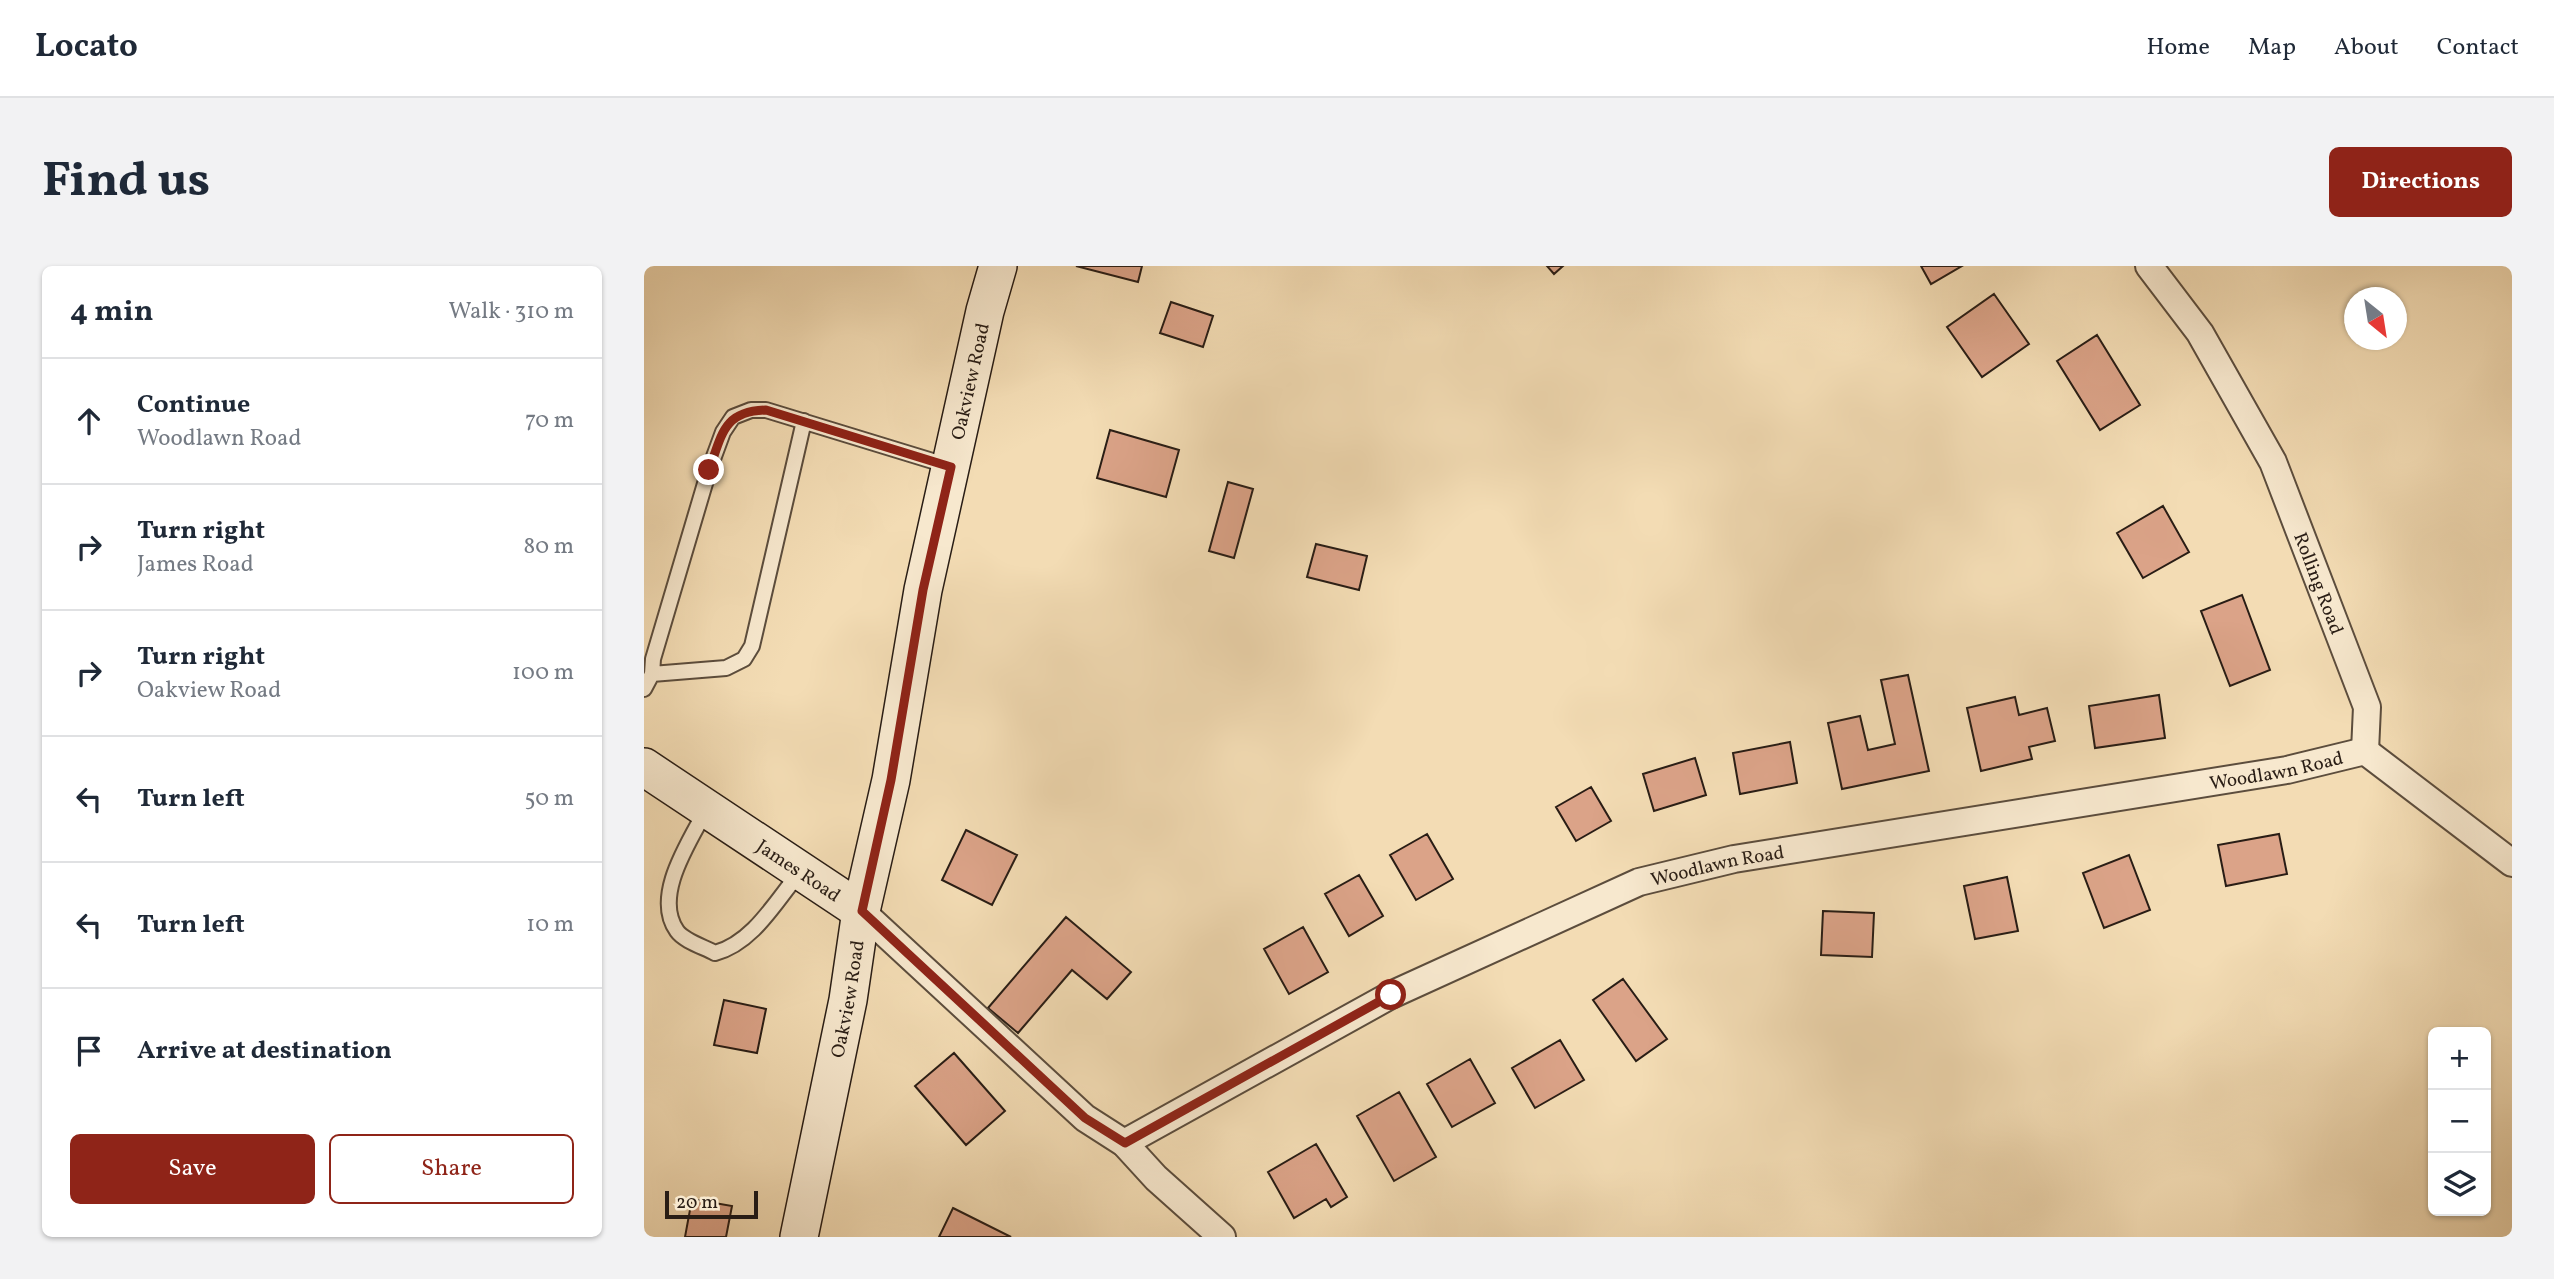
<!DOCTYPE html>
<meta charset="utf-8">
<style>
:root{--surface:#fff;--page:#f2f2f3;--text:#1f2937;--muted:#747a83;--line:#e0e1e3;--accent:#8f2418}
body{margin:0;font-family:Vollkorn,serif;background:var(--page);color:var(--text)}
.controls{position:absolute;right:21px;bottom:21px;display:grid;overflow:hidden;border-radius:10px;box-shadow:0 2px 5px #0004}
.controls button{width:63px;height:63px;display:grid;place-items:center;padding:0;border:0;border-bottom:2px solid var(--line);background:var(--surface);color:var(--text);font:35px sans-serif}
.compass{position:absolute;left:1700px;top:21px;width:63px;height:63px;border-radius:50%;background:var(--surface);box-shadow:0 2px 5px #0004;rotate:150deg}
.scale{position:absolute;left:21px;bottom:18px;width:93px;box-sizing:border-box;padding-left:7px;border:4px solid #291d15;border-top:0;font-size:19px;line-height:24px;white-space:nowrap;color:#291d15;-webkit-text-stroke:5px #f7e8ce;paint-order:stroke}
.stop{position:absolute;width:21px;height:21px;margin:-16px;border:5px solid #8f2418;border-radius:50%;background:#fff}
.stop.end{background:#8f2418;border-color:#fff;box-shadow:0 2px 7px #0008}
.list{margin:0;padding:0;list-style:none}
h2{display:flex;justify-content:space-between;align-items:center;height:91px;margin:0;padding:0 28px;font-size:30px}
h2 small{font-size:23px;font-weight:400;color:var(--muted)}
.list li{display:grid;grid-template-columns:46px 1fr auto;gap:21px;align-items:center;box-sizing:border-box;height:126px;padding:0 28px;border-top:2px solid var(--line)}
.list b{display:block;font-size:26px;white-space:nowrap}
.list p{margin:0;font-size:23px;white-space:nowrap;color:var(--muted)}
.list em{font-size:23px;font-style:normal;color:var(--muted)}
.actions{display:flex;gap:14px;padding:21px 28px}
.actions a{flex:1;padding:16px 0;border:2px solid var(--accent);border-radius:10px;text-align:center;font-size:24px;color:var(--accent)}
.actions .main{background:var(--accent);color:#fff}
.icon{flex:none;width:38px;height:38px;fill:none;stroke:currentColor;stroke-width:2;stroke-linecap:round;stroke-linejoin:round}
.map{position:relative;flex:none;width:1868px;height:971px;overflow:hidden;border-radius:10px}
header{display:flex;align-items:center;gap:42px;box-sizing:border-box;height:98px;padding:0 35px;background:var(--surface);border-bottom:2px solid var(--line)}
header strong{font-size:33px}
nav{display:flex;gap:38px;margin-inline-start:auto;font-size:24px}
.intro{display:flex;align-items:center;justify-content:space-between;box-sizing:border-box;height:168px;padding:0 42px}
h1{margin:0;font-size:49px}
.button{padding:18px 32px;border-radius:10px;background:var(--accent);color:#fff;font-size:24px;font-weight:700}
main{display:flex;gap:42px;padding:0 42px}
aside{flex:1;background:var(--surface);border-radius:10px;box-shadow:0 2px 5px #0004}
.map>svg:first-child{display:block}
</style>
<header>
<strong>Locato</strong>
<nav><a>Home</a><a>Map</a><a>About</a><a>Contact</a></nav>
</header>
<div class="intro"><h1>Find us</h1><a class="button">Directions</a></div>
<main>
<aside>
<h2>4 min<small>Walk · 310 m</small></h2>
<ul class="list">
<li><svg class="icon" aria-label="ahead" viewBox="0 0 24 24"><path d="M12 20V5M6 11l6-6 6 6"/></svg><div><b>Continue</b><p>Woodlawn Road</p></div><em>70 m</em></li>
<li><svg class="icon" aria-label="right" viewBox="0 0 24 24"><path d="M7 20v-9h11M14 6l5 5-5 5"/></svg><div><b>Turn right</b><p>James Road</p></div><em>80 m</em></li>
<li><svg class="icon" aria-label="right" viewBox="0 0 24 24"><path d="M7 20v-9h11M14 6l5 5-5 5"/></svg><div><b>Turn right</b><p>Oakview Road</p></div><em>100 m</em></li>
<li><svg class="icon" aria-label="left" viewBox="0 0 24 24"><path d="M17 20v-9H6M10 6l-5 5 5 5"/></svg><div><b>Turn left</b></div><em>50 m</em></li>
<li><svg class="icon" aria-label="left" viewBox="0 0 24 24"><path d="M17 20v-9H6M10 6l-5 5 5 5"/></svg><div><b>Turn left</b></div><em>10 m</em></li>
<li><svg class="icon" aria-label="arrive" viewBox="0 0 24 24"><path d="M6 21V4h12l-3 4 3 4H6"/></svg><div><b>Arrive at destination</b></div></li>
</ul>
<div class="actions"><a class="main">Save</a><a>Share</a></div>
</aside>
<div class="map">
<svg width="1868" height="971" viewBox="0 0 1868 971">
<rect width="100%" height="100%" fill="#f3dcb4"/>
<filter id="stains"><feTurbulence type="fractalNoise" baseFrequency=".00286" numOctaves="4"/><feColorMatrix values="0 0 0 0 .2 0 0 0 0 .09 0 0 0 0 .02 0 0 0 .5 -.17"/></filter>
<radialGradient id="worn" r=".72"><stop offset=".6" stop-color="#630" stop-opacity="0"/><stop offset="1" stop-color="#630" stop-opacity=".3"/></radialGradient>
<!-- building -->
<path fill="#dba388" stroke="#291d15" stroke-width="2" d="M432 0H498L494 16Z
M903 0H919L910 8Z
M1277 0H1318L1287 18Z
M1350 28 1385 78 1338 111 1303 61Z
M527 36 569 50 559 81 516 67Z
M1453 69 1496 139 1456 164 1413 95Z
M466 164 535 184 522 231 453 212Z
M584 216 609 223 590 292 565 285Z
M1519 240 1545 286 1499 312 1473 267Z
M672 278 723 290 715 324 663 311Z
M1598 329 1626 404 1586 420 1557 345Z
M1264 409 1285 505 1198 523 1184 457 1216 450 1224 484 1251 478 1237 414Z
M1515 429 1521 472 1451 482 1445 440Z
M1371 431 1375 449 1403 442 1411 475 1385 481 1388 493 1337 505 1323 442Z
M1146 476 1153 517 1096 528 1089 487Z
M1051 492 1062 529 1010 545 999 508Z
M947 521 967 555 932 575 912 541Z
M322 564 373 589 348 639 298 614Z
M783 568 809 613 772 634 746 589Z
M1635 568 1643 608 1582 620 1574 579Z
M1485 589 1506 644 1460 662 1439 607Z
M715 609 739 650 705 670 681 628Z
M1363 611 1374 665 1331 673 1320 620Z
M1179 645 1230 647 1228 691 1177 689Z
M422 651 487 706 463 733 428 704 374 767 344 742Z
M659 661 684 706 645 728 620 683Z
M979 713 1023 773 992 795 949 734Z
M80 734 122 743 113 787 70 779Z
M916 774 940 814 891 842 868 802Z
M310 787 361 845 322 879 271 820Z
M826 793 851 837 808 861 783 818Z
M755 826 792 891 750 915 713 850Z
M672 878 703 931 687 941 682 933 650 952 624 906Z
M48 933 88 940 82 971H41Z
M309 942 367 971H295Z"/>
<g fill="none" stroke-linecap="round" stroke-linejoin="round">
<!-- lane casing -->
<g stroke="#5c4d3d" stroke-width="18">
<path id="lane" d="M8 408 82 402 100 393 108 380 160 155
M0 423 8 408 9 393 65 204 79 166 89 151 107 144H122L305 200
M62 544C46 575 8 630 33 665 40 675 60 681 71 687 109 677 132 635 156 606"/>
</g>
<!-- street casing -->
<g stroke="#5c4d3d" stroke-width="30">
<g id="street">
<path id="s1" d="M1505 0 1556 67 1629 196 1723 441 1721 485"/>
<path d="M1721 485 1868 597"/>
<path d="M217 645 441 852 480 877 512 912 578 971"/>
<path id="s2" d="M480 877 747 729 995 616 1090 593 1643 504 1721 485"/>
</g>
</g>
<!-- secondary casing -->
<g stroke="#291d15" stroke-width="40">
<g id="secondary">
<path id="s3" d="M0 501 217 645"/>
<path id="s4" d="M155 971 204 734 217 645 247 514 279 324 341 45 354 0"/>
</g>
</g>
<!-- lane -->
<use href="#lane" stroke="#f7e8ce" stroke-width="14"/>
<!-- street -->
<use href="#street" stroke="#f7e8ce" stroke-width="26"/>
<!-- secondary -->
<use href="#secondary" stroke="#f7e8ce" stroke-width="37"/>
</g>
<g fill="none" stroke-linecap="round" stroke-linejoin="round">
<!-- route -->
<path stroke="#8f2418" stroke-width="9" d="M65 204C78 169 79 145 122 144L307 201 279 324 247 514 218 645 441 852 481 877 747 729"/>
</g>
<g text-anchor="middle" stroke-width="6" stroke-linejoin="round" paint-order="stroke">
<!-- street labels -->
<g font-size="19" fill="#291d15" stroke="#f7e8ce">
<text dy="7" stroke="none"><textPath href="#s4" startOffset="873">Oakview Road</textPath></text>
<text dy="7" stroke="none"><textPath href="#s1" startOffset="362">Rolling Road</textPath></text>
<text dy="7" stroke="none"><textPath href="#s2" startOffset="1225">Woodlawn Road</textPath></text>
<text dy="7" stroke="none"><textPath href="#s2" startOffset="658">Woodlawn Road</textPath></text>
<text dy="7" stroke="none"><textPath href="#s3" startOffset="186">James Road</textPath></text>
<text dy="7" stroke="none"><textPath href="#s4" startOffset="243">Oakview Road</textPath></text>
</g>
</g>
<rect width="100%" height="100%" filter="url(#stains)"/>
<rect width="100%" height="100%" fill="url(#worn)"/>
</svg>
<div class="controls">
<button>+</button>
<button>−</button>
<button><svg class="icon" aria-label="layers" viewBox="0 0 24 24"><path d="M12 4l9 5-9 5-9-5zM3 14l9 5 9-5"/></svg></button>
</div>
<svg class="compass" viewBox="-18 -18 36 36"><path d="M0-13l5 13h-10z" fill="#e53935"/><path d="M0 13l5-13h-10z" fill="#747a83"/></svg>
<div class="scale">20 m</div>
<div class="stop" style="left:747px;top:729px"></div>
<div class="stop end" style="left:65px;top:204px"></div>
</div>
</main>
